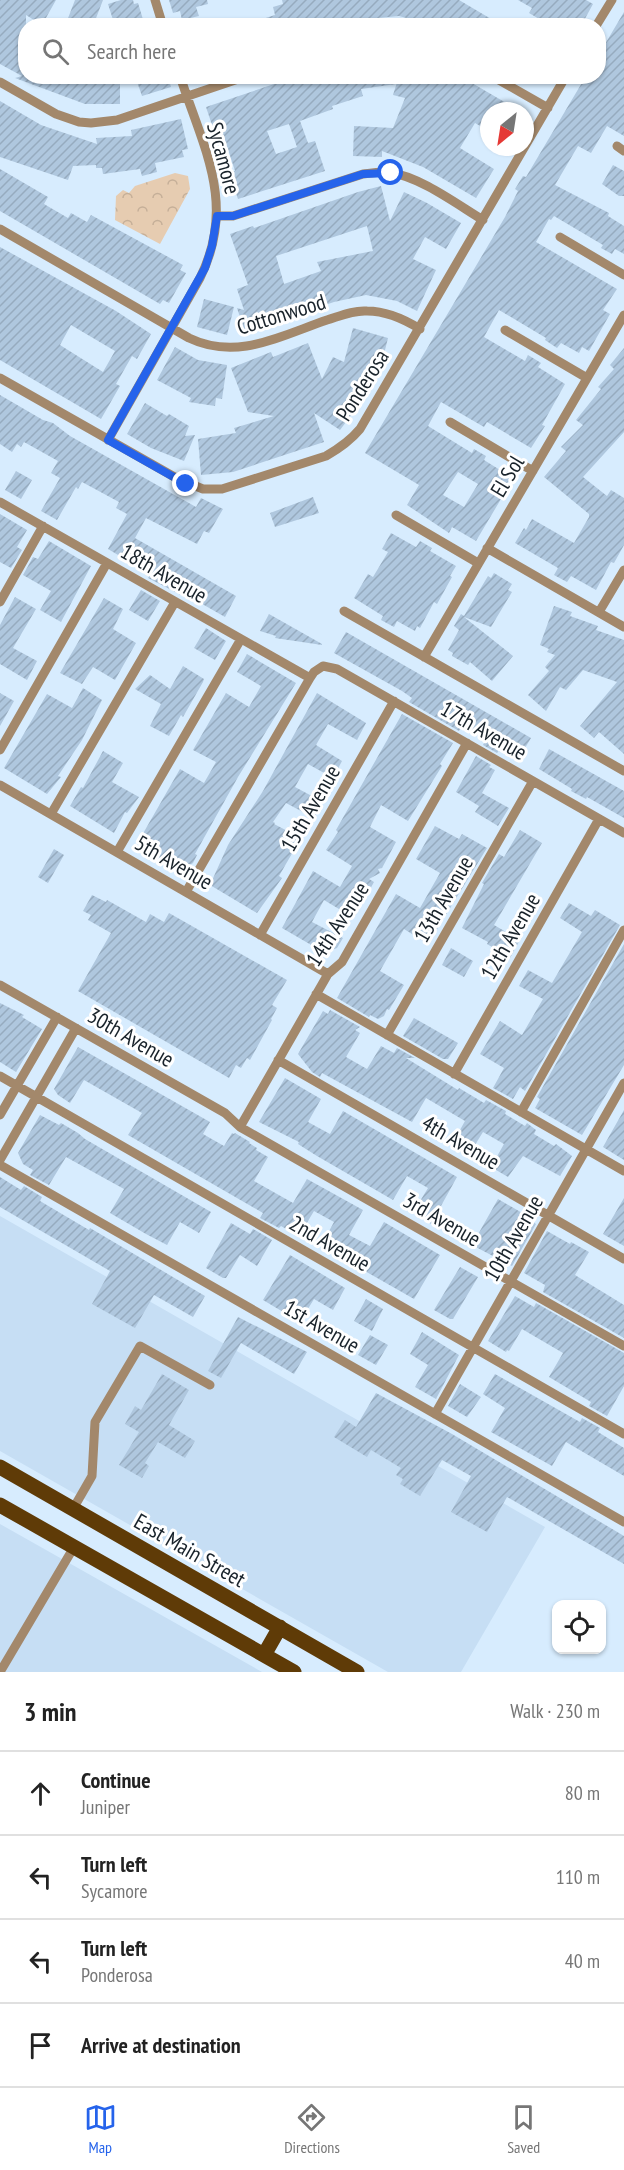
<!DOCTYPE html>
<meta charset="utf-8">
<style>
:root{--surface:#fff;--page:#f6f6f6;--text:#222;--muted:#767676;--line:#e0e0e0;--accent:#2563eb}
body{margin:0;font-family:"PT Sans Narrow",sans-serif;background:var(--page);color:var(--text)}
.controls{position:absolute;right:18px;bottom:18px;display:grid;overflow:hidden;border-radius:12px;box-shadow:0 2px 4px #0004}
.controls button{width:54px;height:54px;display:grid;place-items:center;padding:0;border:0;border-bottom:2px solid var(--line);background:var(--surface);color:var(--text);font:30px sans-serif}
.compass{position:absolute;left:480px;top:102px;width:54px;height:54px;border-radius:50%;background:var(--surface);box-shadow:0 2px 4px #0004;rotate:210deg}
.stop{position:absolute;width:18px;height:18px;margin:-14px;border:4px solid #2563eb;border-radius:50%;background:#fff}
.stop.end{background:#2563eb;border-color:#fff;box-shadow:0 2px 6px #0008}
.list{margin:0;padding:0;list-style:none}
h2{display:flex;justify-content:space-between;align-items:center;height:78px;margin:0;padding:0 24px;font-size:26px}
h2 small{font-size:20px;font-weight:400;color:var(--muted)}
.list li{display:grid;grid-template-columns:39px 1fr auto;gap:18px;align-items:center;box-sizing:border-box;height:84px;padding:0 24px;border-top:2px solid var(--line)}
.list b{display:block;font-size:22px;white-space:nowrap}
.list p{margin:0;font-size:20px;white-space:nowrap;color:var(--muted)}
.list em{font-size:20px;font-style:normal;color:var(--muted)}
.icon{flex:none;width:33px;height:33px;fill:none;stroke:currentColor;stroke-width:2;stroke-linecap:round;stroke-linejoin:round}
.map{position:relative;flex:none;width:624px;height:1672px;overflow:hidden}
.search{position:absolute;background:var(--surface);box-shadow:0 2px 4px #0004;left:18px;right:18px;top:18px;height:66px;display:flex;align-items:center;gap:15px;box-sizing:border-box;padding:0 21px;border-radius:24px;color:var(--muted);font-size:22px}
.sheet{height:414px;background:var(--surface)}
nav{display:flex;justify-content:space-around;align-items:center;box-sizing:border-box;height:84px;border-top:2px solid var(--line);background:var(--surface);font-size:16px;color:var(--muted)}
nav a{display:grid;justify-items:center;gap:3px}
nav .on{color:var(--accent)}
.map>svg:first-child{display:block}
</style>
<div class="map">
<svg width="624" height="1672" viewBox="0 0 624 1672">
<defs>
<pattern id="forest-crowns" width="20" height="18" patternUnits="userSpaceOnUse" patternTransform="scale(1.5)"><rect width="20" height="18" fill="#e6ccb1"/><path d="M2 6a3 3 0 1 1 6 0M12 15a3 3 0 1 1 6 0" fill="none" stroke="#c5af98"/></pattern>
<pattern id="building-hatch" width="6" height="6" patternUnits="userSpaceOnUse" patternTransform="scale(1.5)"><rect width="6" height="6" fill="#afc7de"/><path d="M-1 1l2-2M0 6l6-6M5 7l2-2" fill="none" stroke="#96abbf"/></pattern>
</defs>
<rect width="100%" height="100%" fill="#d7ecfe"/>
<!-- built -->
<path fill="#c6def4" d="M0 1216 545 1527 461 1672H388L0 1451Z
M0 1524 262 1672H0Z"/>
<!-- forest -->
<path fill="url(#forest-crowns)" d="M175 173 188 176 190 189 160 244 115 220 116 196 123 190 129 193 135 186Z"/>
<!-- building -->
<path fill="url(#building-hatch)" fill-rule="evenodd" d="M0 0H56L42 25 26 15V76H120V104H85L15 78 22 76 0 64Z
M75 0H103L93 26H65Z
M121 0H133L134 4 138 3 145 26H118L117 22 114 23 108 4Z
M169 0H207L208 4 196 7 199 16 182 20 180 11 173 13Z
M282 0H459L503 26H436L399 16 378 18 353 26H251L250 23 275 15 273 7 283 4Z
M518 0H586L593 4 581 26H551L529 13 532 8Z
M624 12V136L607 126 591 153 578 146 555 185 609 213 608 216 624 226V254L615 249 612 254 601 248 603 245 554 216 551 220 549 219 536 242 617 289 603 310 610 314 589 351 582 347 579 353 561 343 557 348 545 340 546 338 499 310 484 337 525 361 528 355 541 363 538 367 565 384 542 425 545 426 531 448 487 422 484 427 441 402 428 426 472 453 474 449 486 456 484 460 511 477 498 498 501 499 476 541 452 527 449 533 407 505 419 485 365 453 505 217 518 191 515 189 523 176 526 177 586 76H598V56ZM458 472 478 484 464 507 443 495Z
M135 76H168L171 87 142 96Z
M298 76H395L396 84 361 89 363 96 332 106 333 109 300 121 308 143 315 141 325 171 238 199 229 173 235 171 226 143 219 146 206 107ZM289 124 297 147 276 154 267 131Z
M399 76H460L520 111H489V131L475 123 460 148 494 169 476 198 423 167 382 151V157L353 156 354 126 393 128 405 98 393 95Z
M0 101 41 125 97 144 96 138 132 136 131 130 181 119 188 149 182 150 184 157 155 163 157 172 142 176 140 169 103 174 102 168H96V165L73 166 68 180 0 157Z
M613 165 624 171V196H619L602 184Z
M0 169 48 197 44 204 68 218 71 213 87 222 91 215 183 265 180 270 186 273 169 303 163 300 160 304 0 211Z
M381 186 390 221 404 192 427 203 461 223 446 249 425 237 413 259 436 270 417 311 397 301 366 295 334 302 245 332 237 308 244 310 237 289 248 285 230 234 253 226 254 228 358 192ZM367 226 373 251 317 262 321 271 284 284 276 256Z
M0 247 116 311 151 334 137 359 132 356 116 384 120 386 101 419 0 360ZM71 325 115 351 103 372 60 345Z
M204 299 234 307 227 335 197 327Z
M353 328 388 338 381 366 379 365 364 398 340 430 314 413 324 442 233 472 201 475 198 439 236 433 234 428 274 416 248 412 231 368 271 352 273 357 308 343 322 379 333 357 344 362Z
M175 347 198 360 227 365 222 399 216 398 215 406 189 402 191 398 157 380Z
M624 348V432L583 477 607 496 611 490 624 498V545L614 563 611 562 596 590 571 576 567 582 554 575 558 568 515 543 524 528 526 530 532 519 574 543 589 517V514L544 477 566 451 561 447 583 425 576 420 601 389 598 387 614 369 610 365Z
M0 395 43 420 53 423 70 436 196 507 201 498 223 509 209 533 204 531 197 544 146 518 135 538 236 596 225 617 190 597 189 599 148 578 150 574 108 549 127 514 116 508 119 502 82 482 78 489 76 487 57 520 41 511 60 478 51 473 58 461 24 442 21 447 17 444 12 452 0 444Z
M145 403 167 416 169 414 189 426 185 436 195 435 184 461 151 448 127 434Z
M16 471 32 480 21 499 5 490Z
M313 497 319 513 275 527 270 513Z
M0 514 27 530 17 547 22 550 11 568 0 562Z
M391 533 416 547 420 541 432 548 430 551 456 566 450 576 452 577 437 604 434 602 420 628 417 626 415 631 397 621 394 627 381 620 383 616 354 598 368 574 373 577 388 552 382 549Z
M49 541 91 566 61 622 40 610 51 591 23 575 33 557 38 559Z
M494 573 512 584 508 590 512 592 491 627 464 617 513 656 492 681 470 662 468 665 452 656 453 653 448 650 459 630 454 626 461 614 464 616 488 576 491 578Z
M141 590 160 601 148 621 129 610Z
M15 597 36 609 13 648 37 661 27 680 0 664V625Z
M104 598 123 609 113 629 136 643 115 680 93 667 82 684 60 673Z
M554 606 572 612 570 616 598 626 596 630 624 640V754L599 732 594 738 580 726 617 682 583 670 566 690 560 687 546 711 528 695 549 671 545 667 555 655 547 652 549 649 540 645Z
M269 614 322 644V645L275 638 276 636 260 631Z
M206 628 226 641 215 660 194 648Z
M346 632 531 738 519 758 501 747 497 753 483 745 486 739 462 726 459 731 409 702 412 698 402 691 334 653Z
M247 654 296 683 238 777 195 854 197 855 193 863 182 871 137 844 180 769 204 783 216 762 193 750 226 693 249 707 261 686 237 672Z
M183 666 204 679 203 682 183 717 181 715 169 736 150 726 161 704 135 689 150 675 170 689Z
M83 688 102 700 82 740 58 776 61 777 47 794 4 768 47 694 72 708Z
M0 693 14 701 0 726Z
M317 693 366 723 357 740 328 724 316 745 342 761 333 778 308 764 295 787 323 802 314 818 286 803 273 822 275 823 274 824 301 838 279 876 282 878 257 913 210 885 228 845 263 791Z
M402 714 453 743 440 764 442 766 408 821 381 805 370 827 396 842 382 868 378 869 380 873 369 879 374 882 354 918 324 900 312 922 343 938 337 948 325 953 282 928 313 871 340 887 352 866 326 850 338 832 336 830Z
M549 749 624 791V818L587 797 586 799 571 791 572 789 539 769Z
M103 751 123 763 112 782 139 797 127 813 125 812 114 833 70 806 81 787 83 788Z
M476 756 491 765 489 767 495 770 482 793 509 808 498 826 475 812 479 806 456 792Z
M435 826 459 839 462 834 487 848 428 944 404 929 380 971 404 985 389 1010 387 1009 384 1016 378 1019 370 1015 369 1017 337 998 396 894 420 908 440 873 416 859Z
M520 830 542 843 494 925 520 940 510 958 487 944 488 942 462 928 484 884 482 883 499 854 504 857Z
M54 849 64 855 48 883 38 877Z
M92 895 106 902 107 900 146 922 150 914 164 922 169 913 287 980 272 1005 277 1008 271 1019 272 1020 250 1060 247 1058 241 1068 236 1065 229 1078 78 991 111 933 88 920 91 915 83 911Z
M569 903 591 916 595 910 620 925 525 1091 520 1087 513 1099 493 1088 504 1068 480 1054 500 1021 522 1035 543 999 519 986 528 970 552 983 582 932 560 918Z
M624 944V1065L582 1135 535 1108 540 1099 537 1097Z
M451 948 473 961 464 977 442 965Z
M0 1003 24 1015 22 1017 42 1029 16 1072 0 1062Z
M330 1010 360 1027 355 1030 360 1033 346 1057 367 1069 381 1046 394 1053 397 1048 415 1058H406L458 1090 459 1088 484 1103 486 1100 506 1111 505 1114 525 1126 527 1123 536 1130 534 1134 554 1146 556 1144 572 1156 560 1176 523 1156 508 1177 491 1167 504 1144 483 1132 468 1156 451 1146 465 1121 426 1098 412 1122 322 1073 320 1077 312 1072 298 1054 323 1011 328 1014Z
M414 1018 458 1043 448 1059H443L403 1036Z
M78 1047 210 1122 203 1134 224 1146 232 1133 234 1134 235 1133 250 1142 249 1143 257 1148 256 1150 268 1157 254 1181 293 1203 307 1179 363 1210 349 1235 370 1246 384 1222 440 1255 414 1299 321 1246 334 1222 314 1211 299 1236 281 1226 279 1228 260 1218 263 1213 128 1135 142 1113 84 1080 70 1103 58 1095 54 1089Z
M285 1078 321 1099 308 1122 330 1134 343 1111 457 1177 431 1224 414 1211 428 1188 407 1176 393 1200 317 1156 298 1144 299 1142 259 1122Z
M624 1110V1160L603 1147Z
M40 1115 59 1125 61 1123 78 1133 85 1139 211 1212 199 1233 180 1222 167 1245 146 1234 110 1213 124 1189 66 1157 49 1185 30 1175 33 1170 23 1164 18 1153Z
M0 1177 21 1190 24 1186 42 1197 40 1201 89 1230 90 1228 205 1296 193 1317 154 1295 135 1328 92 1304 110 1271 0 1207Z
M624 1198V1246L603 1234Z
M498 1199 524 1214 523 1216 536 1224 512 1266 472 1245Z
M231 1223 250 1234 253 1229 272 1240 257 1266 240 1255 226 1278H223L206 1268Z
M547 1231 570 1244 571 1242 589 1252 575 1275 624 1305V1338L543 1292 545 1285 524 1273Z
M290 1255 345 1288 333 1310 314 1299 300 1322 263 1300Z
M460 1267 478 1277 453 1319H450L434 1310Z
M515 1296 534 1307 536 1303 624 1353V1386L607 1416 589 1406 591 1402 549 1377 563 1353 522 1329 509 1351 507 1350 506 1352 488 1341Z
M366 1299 383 1309 372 1331 354 1321Z
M238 1317 307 1352 294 1374 241 1343 221 1378 208 1371Z
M422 1332 459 1355 436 1399 415 1387 428 1365 410 1354Z
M370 1335 388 1345 376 1365 358 1355Z
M162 1374 189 1390 169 1425 195 1441 185 1458 158 1442 145 1463 149 1466 142 1478 119 1465 139 1432 125 1424 135 1406 141 1410Z
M495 1374 580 1422 582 1418 600 1428 598 1432 624 1448V1476L566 1442 552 1466 491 1432 505 1408 483 1394Z
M460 1384 481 1397 467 1417 448 1406Z
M376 1393 452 1434 624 1536V1564L507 1497 487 1532 451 1512 471 1476 442 1460 420 1496 400 1484 403 1479 396 1475 401 1468 371 1450 367 1457 334 1437 345 1420 356 1427Z"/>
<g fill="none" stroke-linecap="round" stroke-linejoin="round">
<!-- service -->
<path stroke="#a3886b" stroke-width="9" d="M155 0 163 26
M596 26 612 0
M492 76 548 108
M0 82 56 114 79 122 91 123 117 120 247 76
M617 146 624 151
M217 216H233L363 174C372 173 382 171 391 173 419 176 458 205 483 220
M0 229 189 338C237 361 280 336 327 320 340 316 353 310 367 311 386 311 404 319 420 329
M560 237 624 275
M505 330 587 378
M0 378 178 479 203 489H222L326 456C340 448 350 441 360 429L566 76
M450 422 533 471
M108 440 200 278C237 204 203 147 180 76
M0 502 310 678
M396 515 478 563
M487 548 624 627
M0 602 43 526
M344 611 624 771
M599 612 624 570
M424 657 624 315
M0 750 107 563
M0 785 328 974
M51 814 175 602
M117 852 241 639
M186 892 310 678 314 672 323 666 337 669 624 833
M260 935 394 701
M0 985 225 1113 240 1127 624 1346
M316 994 624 1171
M387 1035 533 781
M278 1060 624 1259
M454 1074 599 819
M0 1076 624 1434
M521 1112 624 930
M0 1115 57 1017
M240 1127 328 974 342 962 467 743
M0 1160 76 1028
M0 1165 624 1522
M435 1414 624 1083
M73 1509 92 1476 95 1422 140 1346 210 1385
M0 1672 74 1547"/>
<!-- primary -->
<path stroke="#5f3b07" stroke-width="15" d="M0 1467 357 1672
M0 1505 294 1672
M264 1655 280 1627"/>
</g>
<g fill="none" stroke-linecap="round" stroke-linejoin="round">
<!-- route -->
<path stroke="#2563eb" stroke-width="8" d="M186 484 108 440 205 268 212 246 217 216H233L363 174 391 173"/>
</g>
<g text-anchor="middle" stroke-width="6" stroke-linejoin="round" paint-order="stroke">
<!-- street labels -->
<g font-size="22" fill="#19232b" stroke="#fff">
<text transform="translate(224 158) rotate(75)" y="8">Sycamore</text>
<text transform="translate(281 314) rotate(-17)" y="8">Cottonwood</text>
<text transform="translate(362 385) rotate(-58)" y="8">Ponderosa</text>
<text transform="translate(507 476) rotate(-59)" y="8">El Sol</text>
<text transform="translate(164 573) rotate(30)" y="8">18th Avenue</text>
<text transform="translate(484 730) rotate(30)" y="8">17th Avenue</text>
<text transform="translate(310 808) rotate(-60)" y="8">15th Avenue</text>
<text transform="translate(174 862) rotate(30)" y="8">5th Avenue</text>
<text transform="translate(443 899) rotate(-60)" y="8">13th Avenue</text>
<text transform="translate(337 924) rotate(-57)" y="8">14th Avenue</text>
<text transform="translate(510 936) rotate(-60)" y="8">12th Avenue</text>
<text transform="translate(131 1037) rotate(30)" y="8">30th Avenue</text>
<text transform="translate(461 1142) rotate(30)" y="8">4th Avenue</text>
<text transform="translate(442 1219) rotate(30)" y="8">3rd Avenue</text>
<text transform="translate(513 1238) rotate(-60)" y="8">10th Avenue</text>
<text transform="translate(330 1243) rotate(30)" y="8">2nd Avenue</text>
<text transform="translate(322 1326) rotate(30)" y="8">1st Avenue</text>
<text transform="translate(190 1550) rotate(30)" y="8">East Main Street</text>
</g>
</g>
</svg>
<div class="controls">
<button><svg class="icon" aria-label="locate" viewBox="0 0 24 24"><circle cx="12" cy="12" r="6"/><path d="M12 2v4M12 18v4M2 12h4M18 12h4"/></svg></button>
</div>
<svg class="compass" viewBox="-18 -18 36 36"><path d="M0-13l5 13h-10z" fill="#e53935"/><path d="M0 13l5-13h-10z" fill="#767676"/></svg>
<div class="stop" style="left:391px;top:173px"></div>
<div class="stop end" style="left:186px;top:484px"></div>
<div class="search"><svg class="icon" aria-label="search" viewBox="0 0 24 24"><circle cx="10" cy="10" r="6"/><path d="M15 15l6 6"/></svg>Search here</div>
</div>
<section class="sheet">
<h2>3 min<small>Walk · 230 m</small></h2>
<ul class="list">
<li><svg class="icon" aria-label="ahead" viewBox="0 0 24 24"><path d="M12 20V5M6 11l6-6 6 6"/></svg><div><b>Continue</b><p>Juniper</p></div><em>80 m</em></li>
<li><svg class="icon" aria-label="left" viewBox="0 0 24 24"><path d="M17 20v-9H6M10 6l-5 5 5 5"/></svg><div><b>Turn left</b><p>Sycamore</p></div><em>110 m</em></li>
<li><svg class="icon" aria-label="left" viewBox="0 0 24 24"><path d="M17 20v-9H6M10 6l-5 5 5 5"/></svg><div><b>Turn left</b><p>Ponderosa</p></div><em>40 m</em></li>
<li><svg class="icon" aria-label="arrive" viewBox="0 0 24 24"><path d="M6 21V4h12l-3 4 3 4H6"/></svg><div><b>Arrive at destination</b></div></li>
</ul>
</section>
<nav>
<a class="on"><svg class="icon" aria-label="map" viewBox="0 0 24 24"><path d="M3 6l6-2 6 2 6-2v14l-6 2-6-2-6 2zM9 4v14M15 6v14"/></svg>Map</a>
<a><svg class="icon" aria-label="directions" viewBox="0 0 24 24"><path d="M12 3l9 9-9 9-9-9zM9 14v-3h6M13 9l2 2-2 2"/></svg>Directions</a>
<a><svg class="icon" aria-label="saved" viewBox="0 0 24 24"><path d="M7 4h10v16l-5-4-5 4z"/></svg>Saved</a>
</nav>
